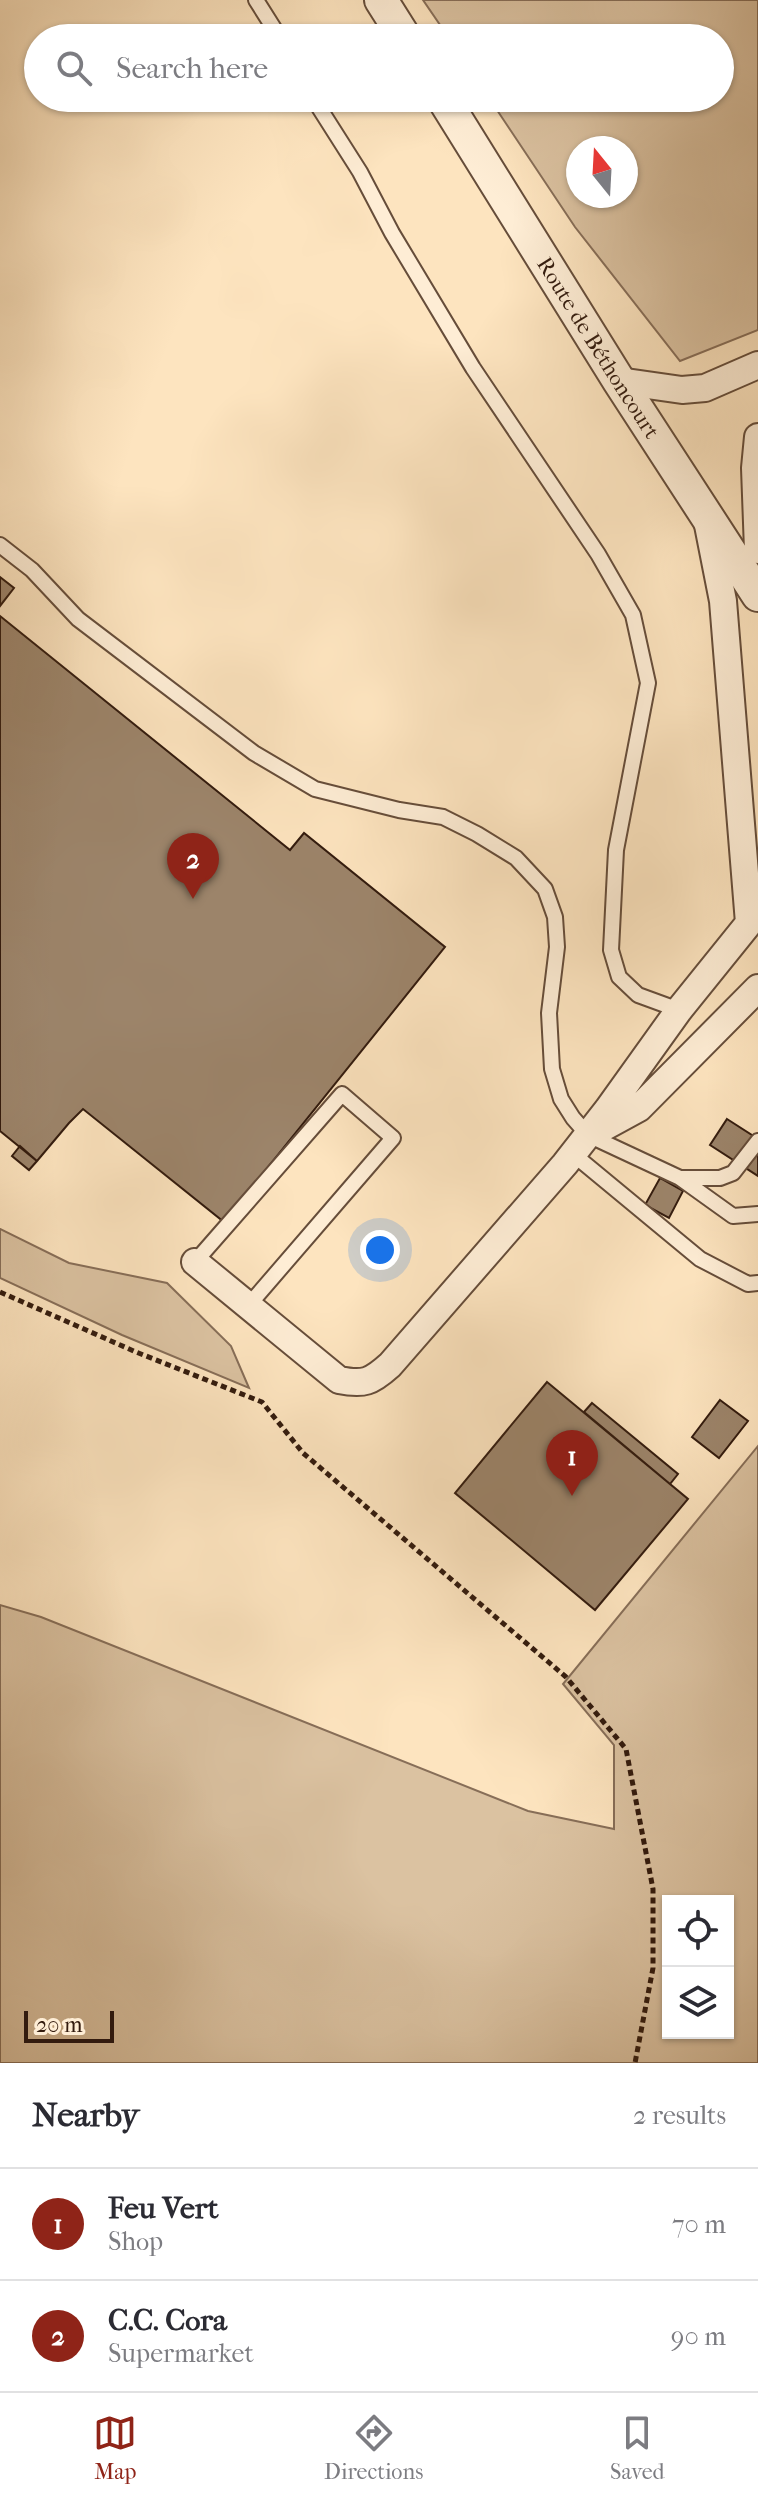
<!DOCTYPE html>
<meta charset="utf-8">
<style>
:root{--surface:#fff;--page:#f7f7f7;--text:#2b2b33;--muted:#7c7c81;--line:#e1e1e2;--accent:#8f2418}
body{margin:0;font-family:"IM FELL French Canon",serif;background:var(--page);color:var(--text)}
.controls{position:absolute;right:24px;bottom:24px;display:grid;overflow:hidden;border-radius:0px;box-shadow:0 2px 6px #0004}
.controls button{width:72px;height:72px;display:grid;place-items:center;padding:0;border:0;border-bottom:2px solid var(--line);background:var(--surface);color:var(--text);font:40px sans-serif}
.compass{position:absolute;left:566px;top:136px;width:72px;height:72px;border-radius:50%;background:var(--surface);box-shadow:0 2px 6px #0004;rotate:342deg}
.scale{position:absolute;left:24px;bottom:20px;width:90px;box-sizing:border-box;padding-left:8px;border:4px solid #331b0e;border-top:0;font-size:22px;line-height:28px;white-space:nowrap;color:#331b0e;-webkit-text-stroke:6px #feedd5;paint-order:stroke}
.you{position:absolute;left:380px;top:1250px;width:28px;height:28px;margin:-20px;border:6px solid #fff;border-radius:50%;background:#1a73e8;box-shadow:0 0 0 12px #1a73e833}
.badge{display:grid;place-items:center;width:52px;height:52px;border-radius:50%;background:var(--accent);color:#fff;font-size:26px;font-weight:700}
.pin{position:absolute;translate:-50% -66px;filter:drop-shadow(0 2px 4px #0008)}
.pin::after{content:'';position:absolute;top:42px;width:28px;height:24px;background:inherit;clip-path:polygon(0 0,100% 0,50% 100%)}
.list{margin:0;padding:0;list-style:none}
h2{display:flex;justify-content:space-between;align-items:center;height:104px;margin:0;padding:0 32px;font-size:34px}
h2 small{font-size:26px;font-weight:400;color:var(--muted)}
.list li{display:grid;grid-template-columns:52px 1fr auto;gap:24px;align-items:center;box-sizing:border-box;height:112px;padding:0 32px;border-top:2px solid var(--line)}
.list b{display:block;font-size:30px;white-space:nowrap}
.list p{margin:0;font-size:26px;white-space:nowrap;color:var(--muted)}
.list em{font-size:26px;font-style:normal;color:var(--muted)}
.icon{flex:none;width:44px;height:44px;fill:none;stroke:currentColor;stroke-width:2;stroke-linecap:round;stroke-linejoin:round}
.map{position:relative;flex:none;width:758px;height:2063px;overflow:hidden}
.search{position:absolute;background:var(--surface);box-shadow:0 2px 6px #0004;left:24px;right:24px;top:24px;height:88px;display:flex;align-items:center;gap:20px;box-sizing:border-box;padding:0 28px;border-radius:44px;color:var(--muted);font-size:30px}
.sheet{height:328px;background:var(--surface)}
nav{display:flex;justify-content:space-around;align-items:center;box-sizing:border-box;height:112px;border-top:2px solid var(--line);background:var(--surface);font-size:22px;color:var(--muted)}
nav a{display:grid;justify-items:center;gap:4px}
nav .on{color:var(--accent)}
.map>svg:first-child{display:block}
</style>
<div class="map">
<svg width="758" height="2063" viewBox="0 0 758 2063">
<rect width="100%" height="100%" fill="#fde4bf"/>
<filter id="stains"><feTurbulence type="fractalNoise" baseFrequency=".0025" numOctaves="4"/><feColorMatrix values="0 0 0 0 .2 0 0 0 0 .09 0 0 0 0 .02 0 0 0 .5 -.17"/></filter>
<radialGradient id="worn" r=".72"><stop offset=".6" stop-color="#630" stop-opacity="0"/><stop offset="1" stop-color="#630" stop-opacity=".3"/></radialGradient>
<!-- green -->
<path fill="#dbc2a1" stroke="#876e58" stroke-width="2" fill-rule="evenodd" d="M423 0H758V330L680 361 575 227 489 98H720V38H449ZM578 148H626V196H578Z
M0 1229 69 1263 167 1283 231 1346 249 1388 122 1335 0 1278Z
M758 1446V2063H0V1605L41 1617 528 1811 614 1829V1745L563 1684ZM668 1901H728V2033H668Z"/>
<!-- building -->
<path fill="#9c846a" stroke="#331b0e" stroke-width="2" d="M0 577 14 588 0 606Z
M0 616 290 850 304 833 445 947 224 1222 83 1109 69 1123 37 1161 0 1131Z
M727 1119 758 1139V1176L710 1145Z
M20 1146 37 1161 29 1170 12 1156Z
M660 1178 683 1191 669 1218 645 1205Z
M547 1382 688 1499 595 1610 455 1493Z
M720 1400 748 1421 719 1458 692 1437Z
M592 1403 678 1474 670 1484 584 1412Z"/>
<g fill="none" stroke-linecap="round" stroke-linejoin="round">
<!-- service casing -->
<g stroke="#664d3a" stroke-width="18">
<path id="service" d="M256 0 280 38
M313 98 360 172 392 233 473 368 598 554 633 615 648 683 616 850 611 950 619 977 638 995 679 1010
M0 545 32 570 78 619 254 753 315 789 399 810 443 817 477 834 516 858 545 889 555 917 557 947 549 1013 552 1069 561 1099 573 1118 588 1135 680 1178 733 1216 758 1214
M573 1154 700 1259 748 1284 758 1283
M680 1178H720L733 1173 758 1141
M195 1262 342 1094 393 1138 248 1306"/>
</g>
<!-- minor casing -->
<g stroke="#664d3a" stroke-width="30">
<path id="minor" d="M619 381 682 390 705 388 758 365
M758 437 755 468 758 550
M708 525 723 601 749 923
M595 1132 639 1108 758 988
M195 1262 339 1380C364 1385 371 1382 390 1365L565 1164 608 1109 679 1010 758 912"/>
</g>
<!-- tertiary casing -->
<g stroke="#664d3a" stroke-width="36">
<g id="tertiary">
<path d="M381 0 405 38"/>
<path id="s1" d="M443 98 619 381 758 595"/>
</g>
</g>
<!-- path -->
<path stroke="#331b0e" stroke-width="5" stroke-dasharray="6 4" stroke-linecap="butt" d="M0 1292 136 1352 262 1402 303 1453 566 1677 626 1749 653 1889V1968L635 2063"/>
<!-- service -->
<use href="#service" stroke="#feedd5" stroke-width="14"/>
<!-- minor -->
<use href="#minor" stroke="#feedd5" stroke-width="26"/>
<!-- tertiary -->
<use href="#tertiary" stroke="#feedd5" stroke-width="32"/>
</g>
<g text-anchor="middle" stroke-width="6" stroke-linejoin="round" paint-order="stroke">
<!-- street labels -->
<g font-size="22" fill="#331b0e" stroke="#feedd5">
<text dy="8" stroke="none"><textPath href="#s1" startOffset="294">Route de Béthoncourt</textPath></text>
</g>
</g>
<rect width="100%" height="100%" filter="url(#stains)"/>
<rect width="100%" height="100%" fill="url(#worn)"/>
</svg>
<div class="controls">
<button><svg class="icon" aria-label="locate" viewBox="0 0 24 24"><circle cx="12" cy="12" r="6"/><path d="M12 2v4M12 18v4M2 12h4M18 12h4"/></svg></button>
<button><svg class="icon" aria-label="layers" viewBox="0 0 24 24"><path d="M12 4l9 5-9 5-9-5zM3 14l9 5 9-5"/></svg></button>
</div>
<svg class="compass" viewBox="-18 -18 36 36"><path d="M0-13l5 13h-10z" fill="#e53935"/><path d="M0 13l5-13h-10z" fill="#7c7c81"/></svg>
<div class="scale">20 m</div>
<div class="you"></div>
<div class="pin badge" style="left:572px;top:1496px">1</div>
<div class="pin badge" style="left:193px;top:899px">2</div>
<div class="search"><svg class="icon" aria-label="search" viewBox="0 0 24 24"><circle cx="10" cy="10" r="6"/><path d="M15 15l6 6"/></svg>Search here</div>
</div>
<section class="sheet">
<h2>Nearby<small>2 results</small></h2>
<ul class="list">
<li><span class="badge">1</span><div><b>Feu Vert</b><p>Shop</p></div><em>70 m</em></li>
<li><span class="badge">2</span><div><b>C.C. Cora</b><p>Supermarket</p></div><em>90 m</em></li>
</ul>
</section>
<nav>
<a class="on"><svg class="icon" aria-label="map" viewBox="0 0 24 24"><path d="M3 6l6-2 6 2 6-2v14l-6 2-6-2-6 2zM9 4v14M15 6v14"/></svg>Map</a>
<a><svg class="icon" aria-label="directions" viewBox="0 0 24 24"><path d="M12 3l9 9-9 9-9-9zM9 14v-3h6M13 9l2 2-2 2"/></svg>Directions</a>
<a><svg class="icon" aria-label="saved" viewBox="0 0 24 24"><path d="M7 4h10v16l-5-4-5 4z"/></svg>Saved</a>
</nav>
